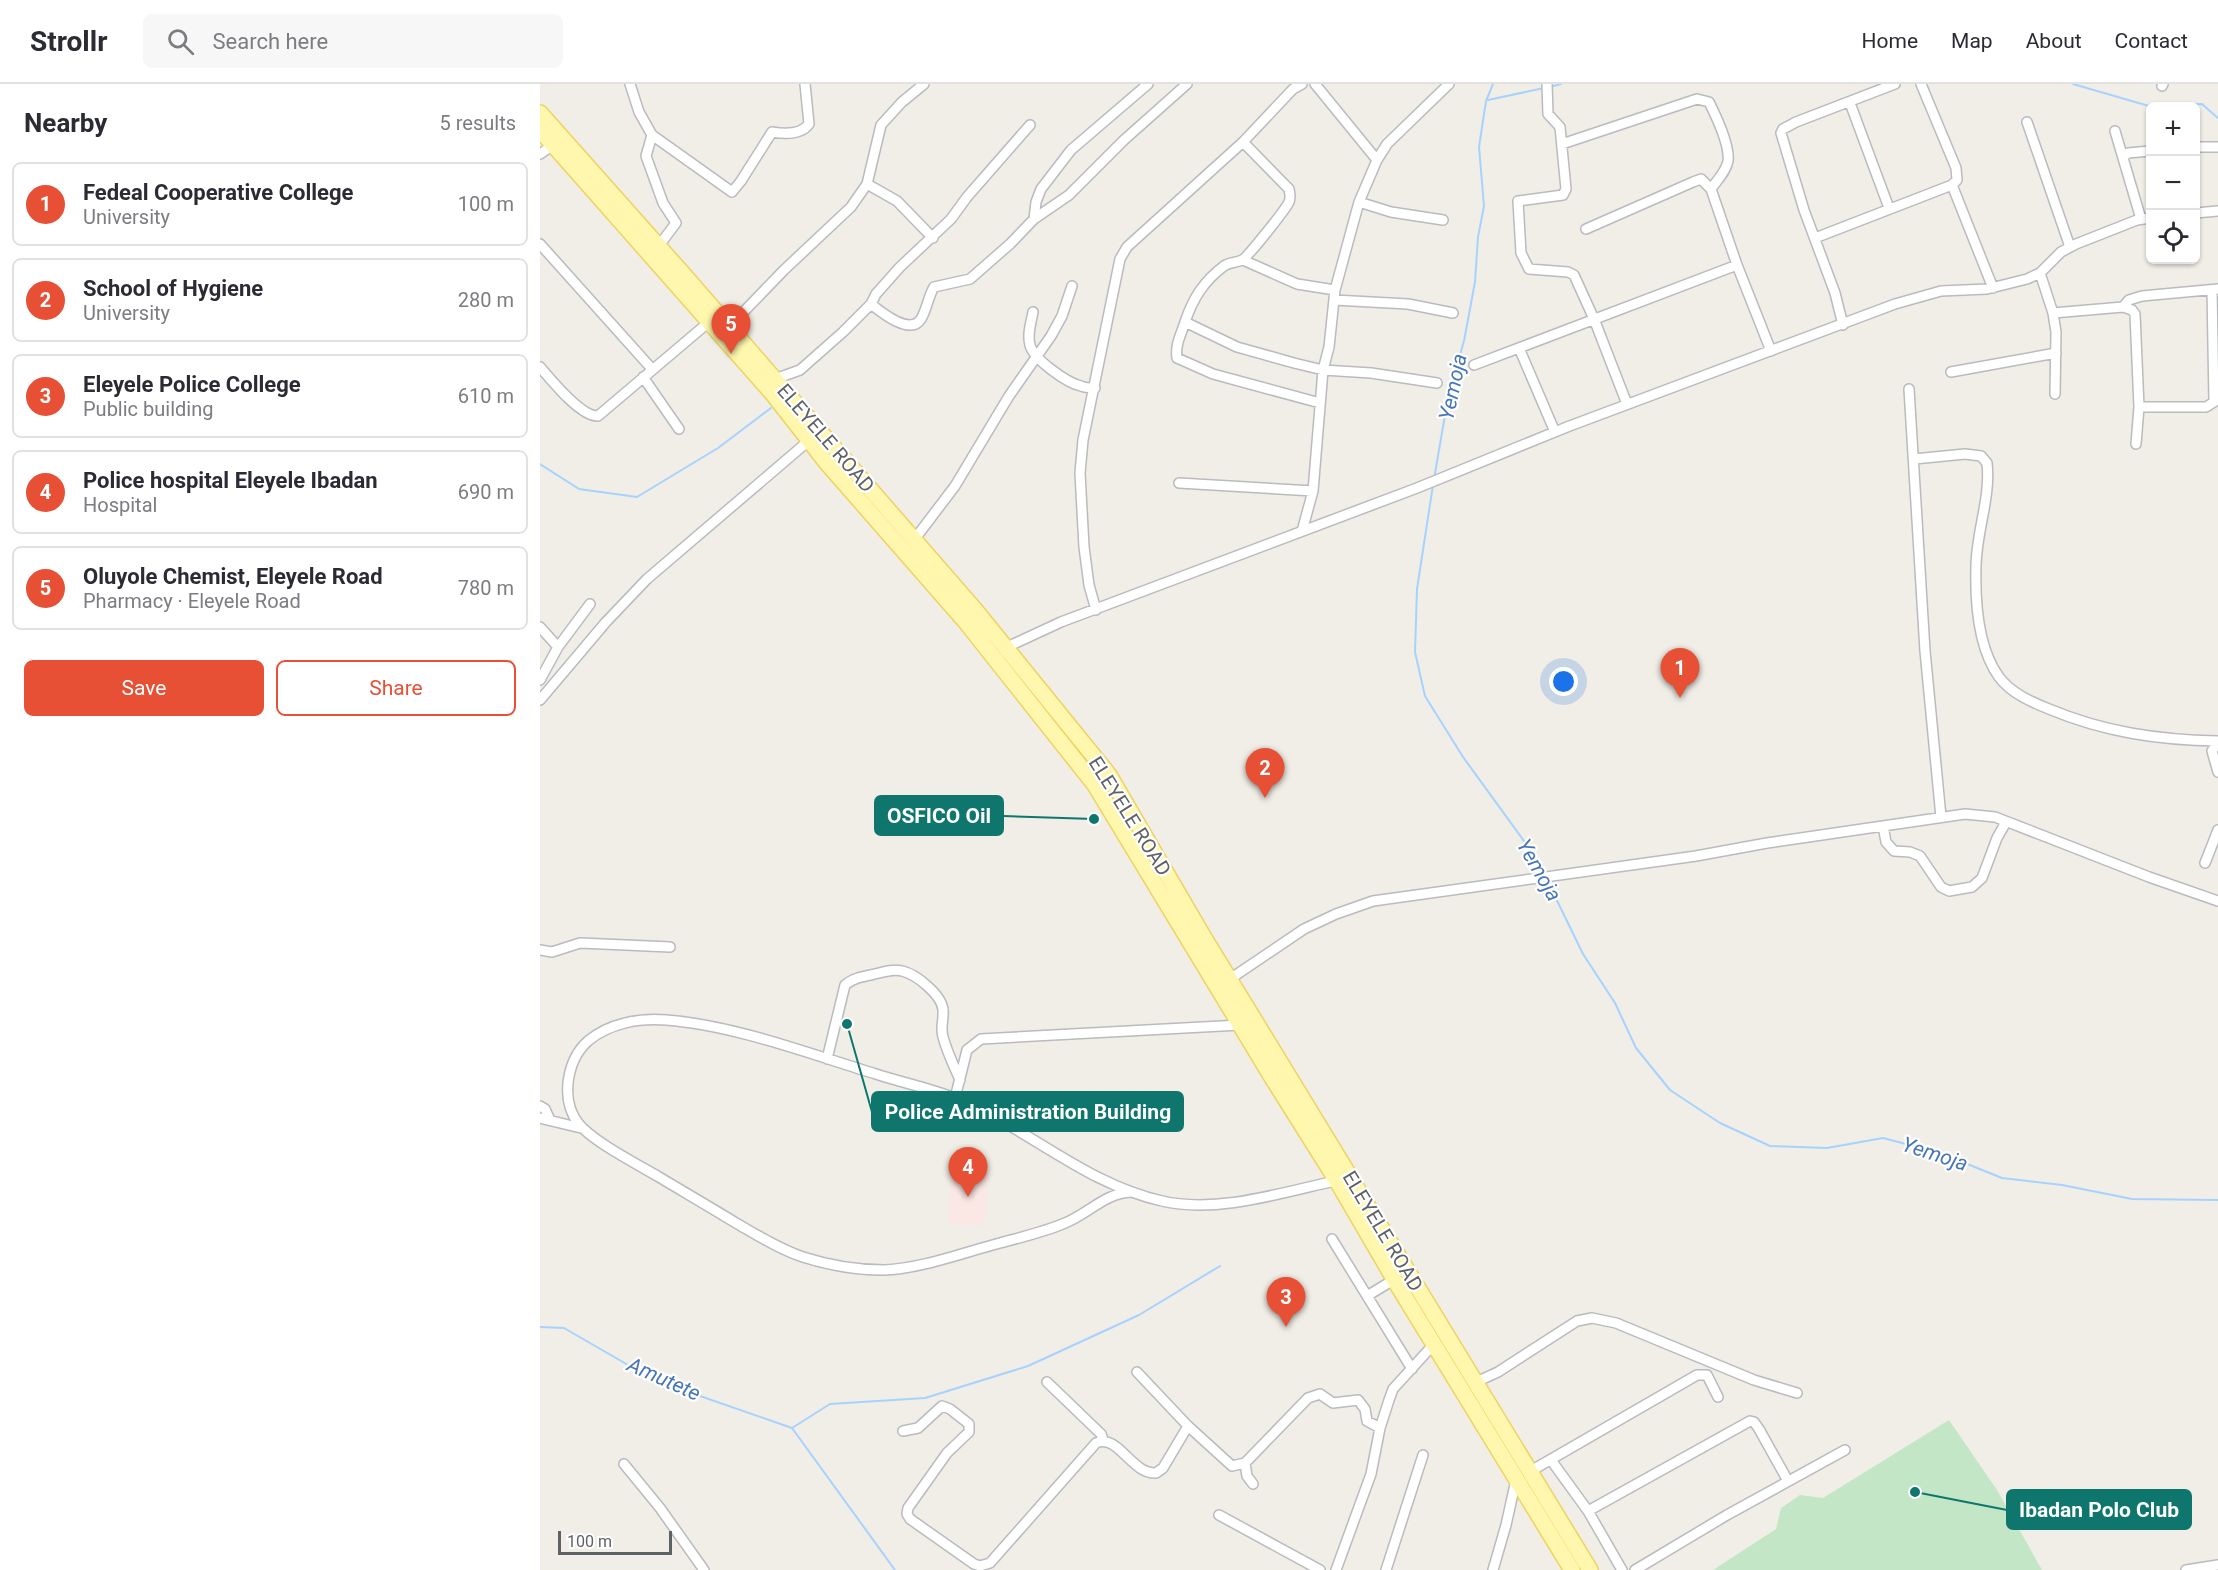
<!DOCTYPE html>
<meta charset="utf-8">
<style>
:root{--surface:#fff;--page:#f7f7f7;--text:#2b2b33;--muted:#7c7c81;--line:#e1e1e2;--accent:#e75035}
body{margin:0;font-family:Roboto,sans-serif;background:var(--page);color:var(--text)}
.controls{position:absolute;right:18px;top:18px;display:grid;overflow:hidden;border-radius:9px;box-shadow:0 2px 4px #0004}
.controls button{width:54px;height:54px;display:grid;place-items:center;padding:0;border:0;border-bottom:2px solid var(--line);background:var(--surface);color:var(--text);font:30px sans-serif}
.scale{position:absolute;left:18px;bottom:15px;width:114px;box-sizing:border-box;padding-left:6px;border:3px solid #5e6166;border-top:0;font-size:16px;line-height:21px;white-space:nowrap;color:#5e6166;-webkit-text-stroke:4px #fff;paint-order:stroke}
.you{position:absolute;left:1024px;top:598px;width:21px;height:21px;margin:-15px;border:4px solid #fff;border-radius:50%;background:#1a73e8;box-shadow:0 0 0 9px #1a73e833}
.badge{display:grid;place-items:center;width:39px;height:39px;border-radius:50%;background:var(--accent);color:#fff;font-size:20px;font-weight:700}
.pin{position:absolute;translate:-50% -50px;filter:drop-shadow(0 2px 3px #0008)}
.pin::after{content:'';position:absolute;top:32px;width:21px;height:18px;background:inherit;clip-path:polygon(0 0,100% 0,50% 100%)}
.list{margin:0;padding:0;list-style:none}
h2{display:flex;justify-content:space-between;align-items:center;height:78px;margin:0;padding:0 24px;font-size:26px}
h2 small{font-size:20px;font-weight:400;color:var(--muted)}
.list li{display:grid;grid-template-columns:39px 1fr auto;gap:18px;align-items:center;box-sizing:border-box;height:84px;margin:0 12px 12px;padding:0 12px;border:2px solid var(--line);border-radius:9px}
.list b{display:block;font-size:22px;white-space:nowrap}
.list p{margin:0;font-size:20px;white-space:nowrap;color:var(--muted)}
.list em{font-size:20px;font-style:normal;color:var(--muted)}
.actions{display:flex;gap:12px;padding:18px 24px}
.actions a{flex:1;padding:14px 0;border:2px solid var(--accent);border-radius:9px;text-align:center;font-size:21px;color:var(--accent)}
.actions .main{background:var(--accent);color:#fff}
.icon{flex:none;width:33px;height:33px;fill:none;stroke:currentColor;stroke-width:2;stroke-linecap:round;stroke-linejoin:round}
.map{position:relative;flex:none;width:1678px;height:1486px;overflow:hidden}
header{display:flex;align-items:center;gap:36px;box-sizing:border-box;height:84px;padding:0 30px;background:var(--surface);border-bottom:2px solid var(--line)}
header strong{font-size:28px}
nav{display:flex;gap:33px;margin-inline-start:auto;font-size:21px}
.search{width:420px;height:54px;background:var(--page);display:flex;align-items:center;gap:15px;box-sizing:border-box;padding:0 21px;border-radius:9px;color:var(--muted);font-size:22px}
main{display:flex}
aside{flex:1;background:var(--surface)}
.map>svg:first-child{display:block}
</style>
<header>
<strong>Strollr</strong>
<div class="search"><svg class="icon" aria-label="search" viewBox="0 0 24 24"><circle cx="10" cy="10" r="6"/><path d="M15 15l6 6"/></svg>Search here</div>
<nav><a>Home</a><a>Map</a><a>About</a><a>Contact</a></nav>
</header>
<main>
<aside>
<h2>Nearby<small>5 results</small></h2>
<ul class="list">
<li><span class="badge">1</span><div><b>Fedeal Cooperative College</b><p>University</p></div><em>100 m</em></li>
<li><span class="badge">2</span><div><b>School of Hygiene</b><p>University</p></div><em>280 m</em></li>
<li><span class="badge">3</span><div><b>Eleyele Police College</b><p>Public building</p></div><em>610 m</em></li>
<li><span class="badge">4</span><div><b>Police hospital Eleyele Ibadan</b><p>Hospital</p></div><em>690 m</em></li>
<li><span class="badge">5</span><div><b>Oluyole Chemist, Eleyele Road</b><p>Pharmacy · Eleyele Road</p></div><em>780 m</em></li>
</ul>
<div class="actions"><a class="main">Save</a><a>Share</a></div>
</aside>
<div class="map">
<svg width="1678" height="1486" viewBox="0 0 1678 1486">
<rect width="100%" height="100%" fill="#f0eee6"/>
<!-- medical -->
<path fill="#fbe7e3" d="M412 1085 449 1088 444 1142 408 1139Z"/>
<!-- green -->
<path fill="#c3e7c6" d="M1409 1336 1457 1406 1502 1486H1173L1236 1445 1241 1424 1260 1411 1283 1414Z"/>
<g fill="none" stroke-linecap="round" stroke-linejoin="round">
<!-- stream -->
<path stroke="#a8d2fe" stroke-width="2" d="M1533 0 1609 22 1662 20 1678 34
M1010 3 1021 0
M948 16 1004 4
M0 380 39 405 97 413 178 364 231 324
M894 395 909 308 924 257 935 198 938 153 944 122 939 63 946 17 953 0
M893 401 877 505 875 568 885 612 923 673 1000 779 1005 791
M1007 796 1043 870 1075 919 1096 964 1130 1006 1180 1039 1230 1062 1287 1064 1343 1054 1400 1069 1462 1094 1522 1101 1592 1115 1678 1116
M0 1243 24 1244 114 1296 252 1344
M252 1344 290 1320 385 1314 488 1282 599 1231 680 1182
M252 1344 355 1486"/>
<!-- street casing -->
<g stroke="#b8bbbf" stroke-width="12">
<path id="street" d="M90 0 99 28 112 51 192 108 201 97 232 48C244 50 261 51 269 40L265 0
M775 0 837 76
M1007 0 1008 30 1020 43 1026 105 1023 111 978 117 981 169 989 185 1028 188 1034 191 1054 235 1087 320
M1622 2 1623 0
M1310 19 1349 124
M1487 38 1530 163
M1575 47 1601 135
M112 51 106 72 123 119 136 139 118 163
M703 58 749 105C750 110 751 114 749 118 746 125 707 174 702 176 696 179 690 178 684 182 664 197 653 214 645 238 641 251 635 260 637 274L673 290 780 319
M1022 60 1157 15 1169 18C1176 32 1190 62 1188 77 1186 88 1177 96 1171 105
M1656 63H1678
M0 70 14 60
M1583 73 1588 69 1610 67
M327 100 357 117 393 154
M1412 101 1453 204
M819 118 851 128 903 136
M1656 129 1678 127
M494 135 529 111 584 56 647 0
M1046 145 1153 98 1161 95 1171 105 1197 181 1231 267
M1275 154 1412 101 1417 96 1416 84 1381 0
M0 160 112 285
M703 176 757 200 795 206
M1500 189 1513 229 1516 248 1515 310
M794 216 868 220 913 229
M331 220C341 228 370 252 381 235 387 225 388 213 394 203L430 195 470 160 494 135 496 118 501 105 531 66 608 0
M1583 223 1589 216 1602 212 1678 205
M493 228C491 239 487 250 490 261 493 275 527 299 541 302 545 304 550 304 555 304
M1513 229 1583 223 1592 226 1595 230 1599 323 1596 360
M645 238 697 263 754 279 783 286 831 289 897 299
M1303 241 1295 209 1264 126 1241 49 1243 45 1256 38 1355 0
M189 243 244 186 311 123 327 100 341 41 362 18 384 0
M979 264 1015 348
M934 281 1197 181
M0 283C12 297 41 333 58 332L169 238
M1411 288 1516 269
M103 293 139 345
M235 295 260 286 303 248 331 220 336 210 360 183 411 135 427 113 490 41
M1369 305 1385 567 1401 733
M1599 323H1666L1674 318 1672 206
M1374 375 1425 370 1441 372 1447 379C1451 414 1436 448 1436 483 1435 519 1438 564 1459 593 1471 609 1491 618 1509 625 1564 648 1618 656 1678 657
M639 399 773 407
M762 447 773 407 783 286 789 263 795 206 819 118 837 76 847 60 909 0
M374 456 415 402 469 312 511 252 522 232 532 202
M556 526 549 501 544 463 540 389 543 356 580 175 587 163 703 58 753 5 762 0
M0 543 18 563
M465 564 521 538 877 404 1027 343 1355 220 1401 207 1447 205 1487 195 1500 189 1521 168 1536 160 1597 136 1610 134
M0 596 18 563 50 520
M0 616 66 538 107 495 272 354
M1678 658 1672 667 1678 688
M1343 742 1346 758 1354 767 1370 768 1380 772 1401 803 1409 807 1432 803 1442 794 1457 754 1466 738
M1665 779 1678 746
M0 866 12 868 40 859 130 863
M690 895 764 845 796 830 833 817 1156 772 1227 759 1425 730 1455 733 1609 793 1678 817
M287 975 305 901C314 893 327 892 339 889 346 887 354 885 362 887 376 890 402 911 403 926 404 936 400 943 403 953 407 968 414 982 420 996
M415 1014 427 966 441 955 700 941
M0 1022 5 1025 10 1036
M0 1034 41 1044
M591 1108C565 1109 548 1130 525 1139 504 1148 482 1153 460 1159 425 1168 380 1185 344 1186 317 1186 288 1181 263 1173 239 1165 217 1151 196 1139 170 1123 144 1108 119 1093 97 1080 52 1057 38 1039 20 1015 27 976 48 957 69 939 99 934 126 936 194 941 270 970 336 990 366 1000 400 1006 429 1020 494 1050 550 1101 622 1117 677 1130 744 1108 799 1096
M792 1155 872 1285
M827 1212 855 1195
M597 1288 648 1342 692 1382 705 1379 768 1314 780 1310 793 1319 818 1316 825 1325 827 1337 840 1344
M507 1298 561 1350 563 1356
M936 1298 958 1288 1037 1237 1052 1234 1076 1239 1214 1296 1257 1309
M363 1347 378 1344 402 1322 410 1325 429 1340V1348L407 1369 368 1424 367 1430 370 1435 434 1480 440 1482 450 1479 556 1359C578 1349 591 1390 616 1389L623 1384 648 1342
M1011 1376 1048 1427 1082 1486
M705 1379 707 1392 713 1400
M84 1380 120 1424 164 1486
M989 1388 1157 1291H1167L1178 1313
M1048 1427 1210 1337 1214 1338 1219 1345 1248 1397
M679 1431 780 1486
M796 1486 831 1390 840 1344 849 1316 853 1305 894 1260
M846 1486 883 1371
M953 1486 966 1441 976 1396
M1095 1486 1187 1431 1305 1366
M1646 1486 1678 1481"/>
</g>
<!-- primary casing -->
<g stroke="#f0d25f" stroke-width="18">
<path id="primary" d="M0 29 144 191 436 527 569 691 663 852 1050 1486
M0 46 232 309 286 378 425 537 555 701 733 995 797 1097 860 1205 1032 1486"/>
</g>
<!-- street -->
<use href="#street" stroke="#fff" stroke-width="9"/>
<!-- primary -->
<use href="#primary" stroke="#fef7ad" stroke-width="15"/>
</g>
<g text-anchor="middle" stroke-width="4.5" stroke-linejoin="round" paint-order="stroke">
<!-- street labels -->
<g font-size="20" fill="#5e6166" stroke="#fff">
<text transform="translate(286 354) rotate(49)" y="7">ELEYELE ROAD</text>
<text transform="translate(590 732) rotate(58)" y="7">ELEYELE ROAD</text>
<text transform="translate(843 1147) rotate(59)" y="7">ELEYELE ROAD</text>
</g>
<!-- water labels -->
<g font-size="21" font-style="italic" fill="#4676b9" stroke="#fff">
<text transform="translate(913 303) rotate(-78)" y="7">Yemoja</text>
<text transform="translate(999 786) rotate(60)" y="7">Yemoja</text>
<text transform="translate(1395 1070) rotate(18)" y="7">Yemoja</text>
<text transform="translate(124 1295) rotate(24)" y="7">Amutete</text>
</g>
</g>
<!-- callouts -->
<path fill="none" stroke="#0f766e" stroke-width="2" d="M554 735L463 732M307 940L332 1028M1375 1408L1467 1426"/>
<g fill="#0f766e" stroke="#fff" stroke-width="2">
<circle cx="554" cy="735" r="6"/>
<circle cx="307" cy="940" r="6"/>
<circle cx="1375" cy="1408" r="6"/>
</g>
<g fill="#0f766e" stroke="#0f766e" stroke-width="2">
<rect x="335" y="712" width="128" height="39" rx="6"/>
<rect x="332" y="1008" width="311" height="39" rx="6"/>
<rect x="1467" y="1406" width="184" height="39" rx="6"/>
</g>
<g font-size="21" text-anchor="middle" font-weight="bold" fill="#fff">
<text x="399" y="739">OSFICO Oil</text>
<text x="488" y="1035">Police Administration Building</text>
<text x="1559" y="1433">Ibadan Polo Club</text>
</g>
</svg>
<div class="controls">
<button>+</button>
<button>−</button>
<button><svg class="icon" aria-label="locate" viewBox="0 0 24 24"><circle cx="12" cy="12" r="6"/><path d="M12 2v4M12 18v4M2 12h4M18 12h4"/></svg></button>
</div>
<div class="scale">100 m</div>
<div class="you"></div>
<div class="pin badge" style="left:1140px;top:614px">1</div>
<div class="pin badge" style="left:725px;top:714px">2</div>
<div class="pin badge" style="left:746px;top:1243px">3</div>
<div class="pin badge" style="left:428px;top:1113px">4</div>
<div class="pin badge" style="left:191px;top:270px">5</div>
</div>
</main>
